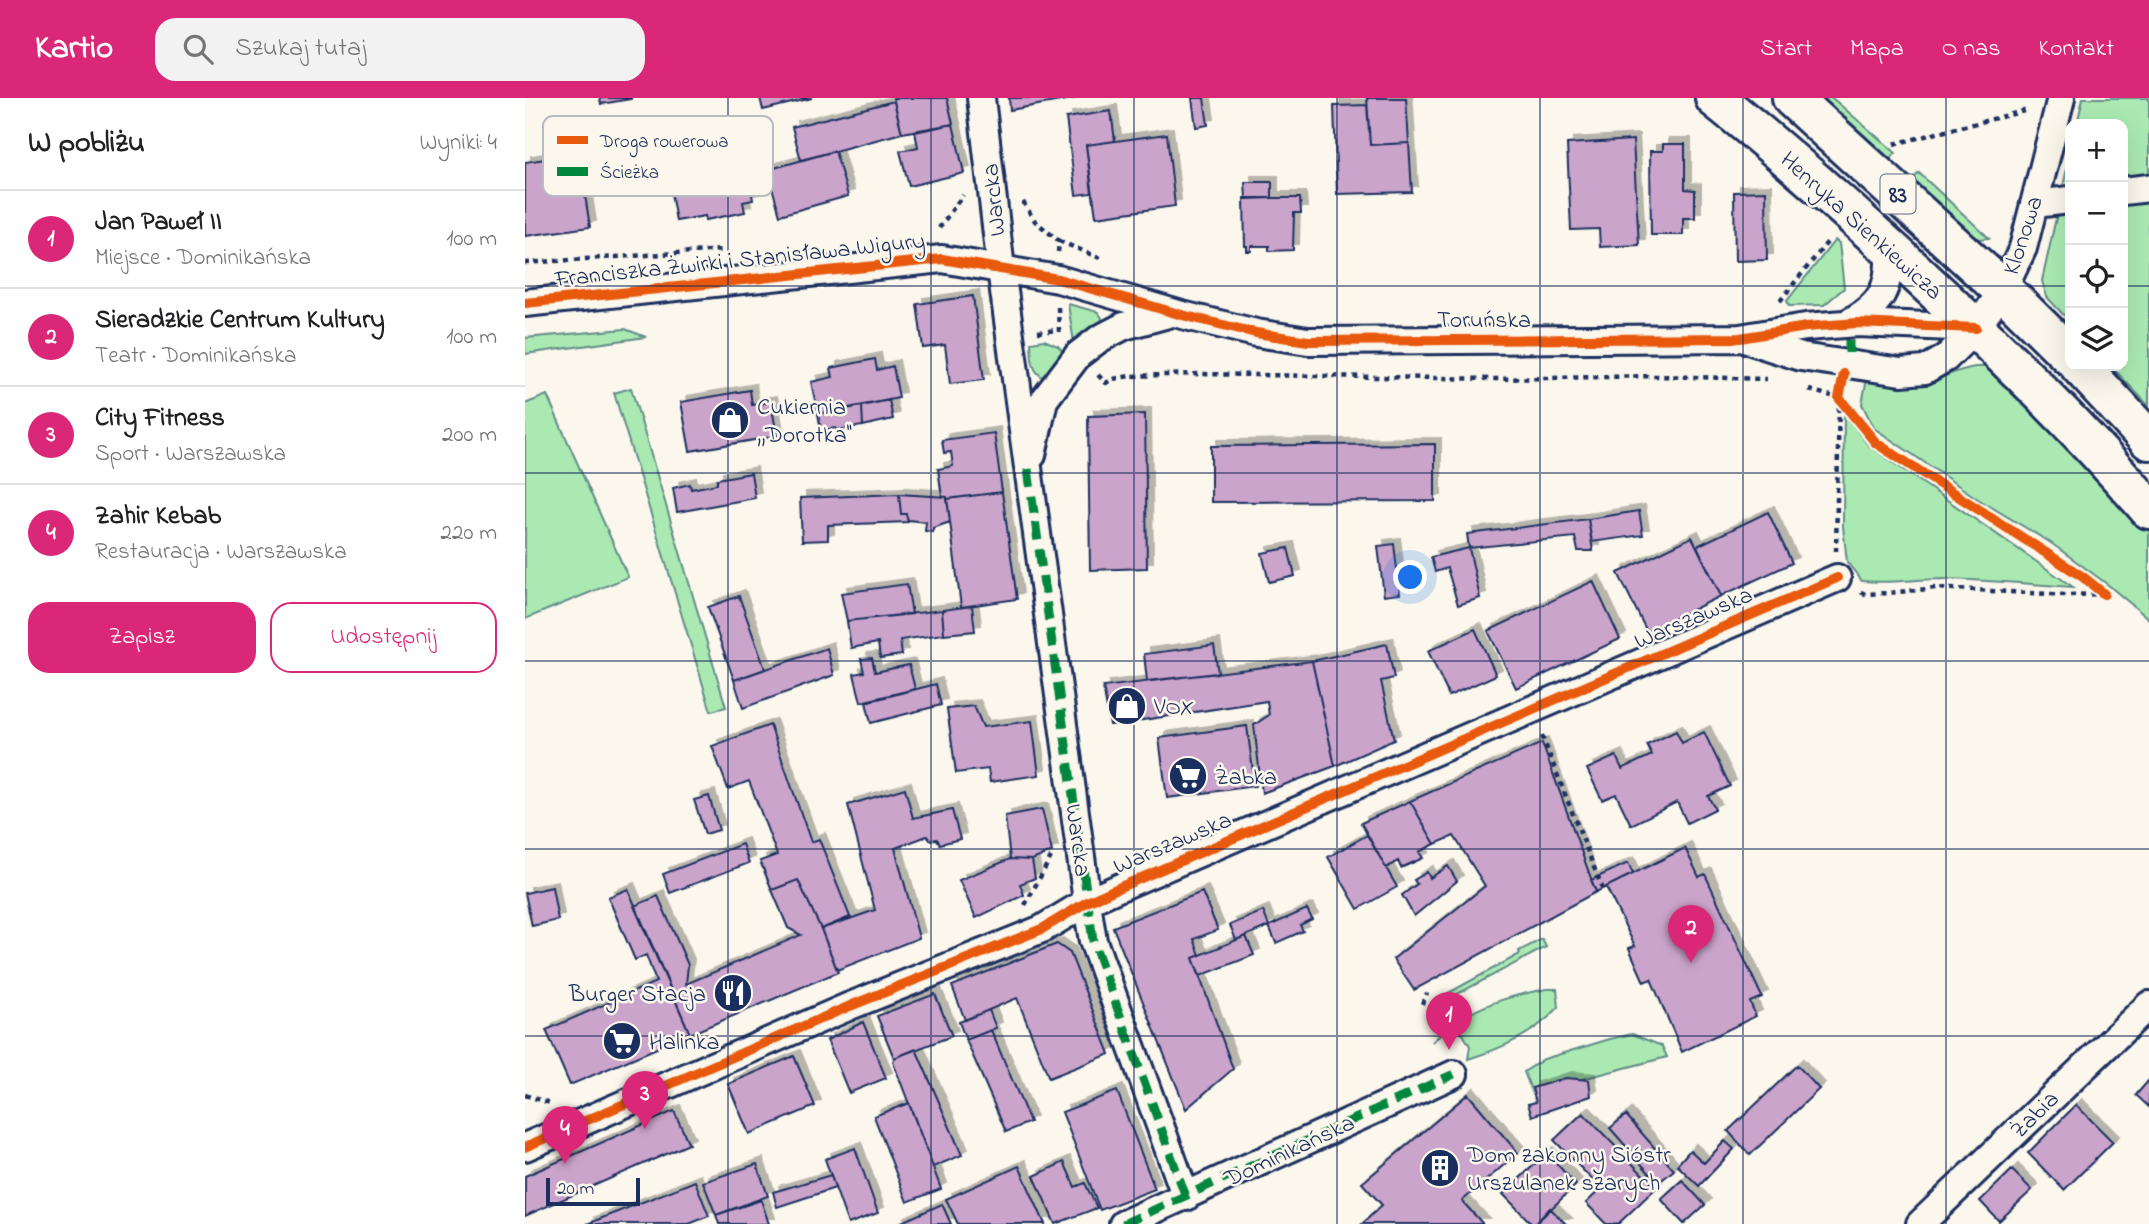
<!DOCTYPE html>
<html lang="pl">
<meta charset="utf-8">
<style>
:root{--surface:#fff;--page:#f2f2f2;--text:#202124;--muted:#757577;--line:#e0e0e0;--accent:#db2777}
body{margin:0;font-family:"Indie Flower",sans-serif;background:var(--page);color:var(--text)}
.controls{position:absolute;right:21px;top:21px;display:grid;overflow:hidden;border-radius:14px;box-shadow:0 7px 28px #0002}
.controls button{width:63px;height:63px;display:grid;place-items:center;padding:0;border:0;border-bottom:2px solid var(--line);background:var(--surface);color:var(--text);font:35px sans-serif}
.scale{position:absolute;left:21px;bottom:18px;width:94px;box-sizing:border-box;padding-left:7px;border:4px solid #1b2f5e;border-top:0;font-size:19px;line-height:24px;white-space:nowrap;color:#1b2f5e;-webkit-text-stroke:5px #fbf7ec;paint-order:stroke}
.you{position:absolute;left:886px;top:480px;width:24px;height:24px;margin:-18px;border:5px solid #fff;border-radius:50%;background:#1a73e8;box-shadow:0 0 0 10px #1a73e833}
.badge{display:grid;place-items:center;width:46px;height:46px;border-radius:50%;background:var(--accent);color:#fff;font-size:23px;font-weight:700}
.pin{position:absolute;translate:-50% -58px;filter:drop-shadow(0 2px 4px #0008)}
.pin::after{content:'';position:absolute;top:37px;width:24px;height:21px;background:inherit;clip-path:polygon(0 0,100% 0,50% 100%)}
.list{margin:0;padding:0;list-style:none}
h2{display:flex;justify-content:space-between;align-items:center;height:91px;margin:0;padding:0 28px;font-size:30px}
h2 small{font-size:23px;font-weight:400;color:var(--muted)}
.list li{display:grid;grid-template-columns:46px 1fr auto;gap:21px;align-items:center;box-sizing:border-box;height:98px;padding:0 28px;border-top:2px solid var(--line)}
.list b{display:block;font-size:26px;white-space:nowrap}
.list p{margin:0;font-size:23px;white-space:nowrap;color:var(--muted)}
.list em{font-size:23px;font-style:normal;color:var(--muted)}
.actions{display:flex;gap:14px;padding:21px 28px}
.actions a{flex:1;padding:16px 0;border:2px solid var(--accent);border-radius:21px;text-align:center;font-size:24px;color:var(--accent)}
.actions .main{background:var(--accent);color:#fff}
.icon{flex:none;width:38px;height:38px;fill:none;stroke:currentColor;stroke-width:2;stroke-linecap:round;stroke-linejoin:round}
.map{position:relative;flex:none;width:1624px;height:1126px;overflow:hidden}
header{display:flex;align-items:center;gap:42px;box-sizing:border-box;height:98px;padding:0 35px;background:var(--accent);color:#fff}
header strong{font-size:33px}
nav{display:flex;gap:38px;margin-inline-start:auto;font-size:24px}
.search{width:490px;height:63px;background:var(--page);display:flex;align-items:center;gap:18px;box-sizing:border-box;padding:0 24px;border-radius:21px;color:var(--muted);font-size:26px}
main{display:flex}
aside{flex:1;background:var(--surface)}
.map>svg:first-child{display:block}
</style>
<header>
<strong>Kartio</strong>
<div class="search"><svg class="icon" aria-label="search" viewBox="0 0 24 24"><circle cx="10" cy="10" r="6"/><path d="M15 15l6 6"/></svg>Szukaj tutaj</div>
<nav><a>Start</a><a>Mapa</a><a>O nas</a><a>Kontakt</a></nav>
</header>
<main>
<aside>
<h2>W pobliżu<small>Wyniki: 4</small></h2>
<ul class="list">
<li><span class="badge">1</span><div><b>Jan Paweł II</b><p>Miejsce · Dominikańska</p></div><em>100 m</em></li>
<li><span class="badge">2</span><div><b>Sieradzkie Centrum Kultury</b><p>Teatr · Dominikańska</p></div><em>100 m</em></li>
<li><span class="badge">3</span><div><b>City Fitness</b><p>Sport · Warszawska</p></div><em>200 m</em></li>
<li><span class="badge">4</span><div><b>Zahir Kebab</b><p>Restauracja · Warszawska</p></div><em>220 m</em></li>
</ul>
<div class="actions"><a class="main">Zapisz</a><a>Udostępnij</a></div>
</aside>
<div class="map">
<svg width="1624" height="1126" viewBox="0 0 1624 1126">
<defs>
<filter id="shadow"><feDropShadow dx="6" dy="-6" stdDeviation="0" flood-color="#0004"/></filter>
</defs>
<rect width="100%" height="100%" fill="#fbf7ec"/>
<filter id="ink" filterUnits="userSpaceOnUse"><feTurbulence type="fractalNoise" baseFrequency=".0143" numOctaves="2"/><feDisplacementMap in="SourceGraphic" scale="14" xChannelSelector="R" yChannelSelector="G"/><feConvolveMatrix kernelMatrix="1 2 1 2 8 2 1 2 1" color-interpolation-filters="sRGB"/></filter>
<g filter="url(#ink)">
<!-- green -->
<path fill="#aaeab2" stroke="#628c88" stroke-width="2" d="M1280 0H1307L1371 55 1359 68Z
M1558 0H1624V308L1586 268H1598V26H1552Z
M1545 57V224L1522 199 1517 183Z
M1394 75 1464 140 1453 141 1442 138 1381 88Z
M1310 142 1314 145 1319 190 1299 207 1264 208 1262 203Z
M543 206 573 214 577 220 575 228 549 245Z
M100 231 121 239 0 256V240Z
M519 242 533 248 541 256 523 279 519 280C505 273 507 257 506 244Z
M1450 269H1464L1624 428V521L1582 486 1526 445 1453 401 1349 330 1337 306 1342 280C1360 283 1379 289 1397 285 1416 281 1430 272 1450 269Z
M106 290 201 609 186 613 89 295Z
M22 297 103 479 0 521V306Z
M1319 316 1344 348 1548 489C1504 486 1462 482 1418 481 1390 481 1365 486 1337 483L1322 464 1318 428Z
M1017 841 1021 849 923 901 907 904 995 856 994 853Z
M1022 891H1032L1034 909C1008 937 978 950 943 961L945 948 938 936 932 933 918 935 907 944C941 911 976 899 1022 891Z
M1107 936 1137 948 1142 959 1007 994 999 974 1019 961 1085 941Z"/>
<!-- building -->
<path fill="#cba4cb" stroke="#1b2f5e" stroke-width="2" filter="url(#shadow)" d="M75 0H106V1L76 6Z
M235 0H287L238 12Z
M368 0H422L428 26 377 35Z
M484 0H552L485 12Z
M667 0H679L683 27 671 29Z
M842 0H881L884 45 845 47Z
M369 3 377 35 276 62 267 29Z
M842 7 845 47 884 45 887 94 812 96 809 8Z
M586 13 590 43 561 47 567 95 551 97 541 20Z
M428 26 439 75 384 88 375 53 393 49 390 34Z
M642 36 650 108 571 119 561 47Z
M1108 42 1114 147 1075 149 1074 131 1046 132 1042 46Z
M1138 46H1160V91L1170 92V120H1158V137H1126L1125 53H1138Z
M310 53 323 98 255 117 242 72Z
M47 57 51 85 58 84 65 129 0 138V64Z
M223 73 228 102 218 104 220 114 181 122 180 118 151 123 146 95 175 89 174 82Z
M720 84H747V100L721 101Z
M1241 93 1242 162 1210 163 1209 94Z
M719 100H775L776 115H769L768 152 744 153V148H726V153H722V148H720Z
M448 198 459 282 425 286 420 247 398 250 392 206Z
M350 261 352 272 368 268 374 300 293 316 286 284 308 279 306 270Z
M225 292 227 307 246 304 252 338 165 353 156 304Z
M364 302 368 321 338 328 337 308Z
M337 308 338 328 312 332 311 330 296 332 293 316Z
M620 316 622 470 565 472 563 318Z
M469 335 477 394 422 401V399H417L413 371 428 368 426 354 419 355 417 342Z
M910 346V403L686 404V348Z
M226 375 230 400 152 414 148 390 165 386 166 391 192 386V381Z
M477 394 492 501 436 509 422 401Z
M374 396 422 399 425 424 408 430V434L400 433 401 424 383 422 381 416H376Z
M374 396 376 416H381L383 424 303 427V442L277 443 275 400Z
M1114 413 1118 437 1067 444 1063 421Z
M1243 414 1267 465 1196 498 1172 448Z
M1063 421 1068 453H1053L1050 439 944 450 942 436Z
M1167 439 1196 498 1122 534 1093 475Z
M869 446 875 496 859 498 853 448Z
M763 450 770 478 744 484 737 455Z
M944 450 955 500 933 507 922 470 910 474 906 459Z
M1068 483 1095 541 991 590 963 533Z
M382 486 387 516 322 523 316 495Z
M214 498 240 571 209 582 183 509Z
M447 508 450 533 419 536 417 512Z
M417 512 419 536 375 542 377 557 355 560 353 545 326 550 322 523Z
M950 531 971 577 924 598 903 553Z
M862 546 869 580 856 583 869 642 810 668 787 563Z
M689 547 693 575 622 583 619 556Z
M302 550 309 577 218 610 209 582Z
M347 560 350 574 384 567 390 591 336 604 329 576 339 574 336 561Z
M787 563 810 668 737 695 729 627 744 617 742 603 585 627 578 589Z
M411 586 416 607 346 625 341 604Z
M449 608 458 629 507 623 514 677 465 684 463 671 431 675 422 611Z
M245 627 286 744 294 741 325 819 296 831 273 782 247 792 235 763 252 757 224 683 203 691 187 648Z
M722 628 730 688 642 700 634 640Z
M1151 633 1157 645 1179 634 1205 688 1183 698 1190 711 1162 725 1152 704 1106 727 1091 696 1077 702 1062 671 1091 658 1097 671 1127 657 1122 647Z
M1017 645 1071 794 889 892 868 861 960 788 929 738 910 746 885 703Z
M380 690 388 720 427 712 435 741 415 746 412 741 405 742 402 738 370 750 394 840 312 872 296 831 350 812 323 707Z
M184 698 194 732 180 736 169 702Z
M885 703 910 746 894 754 898 760 876 770 873 763 861 770 836 725Z
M517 711 527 754 507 762 485 761 480 718Z
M842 737 872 789 833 811 803 759Z
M217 746 224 765 145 795 138 776Z
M1160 750 1174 779 1180 776 1237 899 1225 904 1231 918 1157 954 1126 881 1119 884 1104 850 1110 848 1081 789Z
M485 761 507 762 510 780 495 786 499 797 451 820 434 782Z
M1103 765 1108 776 1071 794 1066 782Z
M923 768 932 783 889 818 877 797 892 786 889 782 902 774 905 780Z
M273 782 296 831 313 874 165 936 109 808 133 798 163 867 161 886 276 837 263 830 247 792Z
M27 789 33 822 7 828 0 795Z
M103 791 165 936 45 987 21 932 131 884 121 857 110 862 83 799Z
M677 794 693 832 669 841 675 857 668 860 708 971 661 1011 588 829Z
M782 811 787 821 775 827 778 833 751 845 744 828Z
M738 813 744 828 711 842 705 827Z
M721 838 729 857 675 878 668 860Z
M532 846 545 855 585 956 524 980 492 900 440 922 427 888Z
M410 896 427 938 369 960 352 918Z
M464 912 471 930 441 942 434 924Z
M338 924 361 980 324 995 302 942Z
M466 932 505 1024 481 1034 441 942Z
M391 951 437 1057 408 1069 368 964 369 960Z
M269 958 290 1008 224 1036 203 986Z
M1272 967 1294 991 1225 1057 1203 1033Z
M1041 980 1064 982 1066 998 1007 1018 1003 1006 1011 1004 1007 990Z
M1624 982V1009L1611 997Z
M592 993 630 1091 575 1112 537 1014Z
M943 996 993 1055 937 1103 958 1126H837L857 1107 837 1085Z
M943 996 993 1055 937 1103 958 1126H837L857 1107 837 1085Z
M384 1005 416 1091 382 1104 349 1018Z
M1551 1007 1588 1044 1539 1092 1503 1055Z
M149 1013 164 1046 0 1118V1078Z
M1058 1015 1131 1090 1093 1126H1081L1061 1105 1076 1091 1029 1042Z
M1101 1017 1149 1072 1133 1085 1085 1030Z
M1200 1043 1209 1051 1174 1088 1152 1067 1165 1052 1179 1065Z
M330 1050 353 1115 323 1126 300 1061Z
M1022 1055 1051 1087 1010 1126H1007L978 1096Z
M539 1064 550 1089 560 1085 572 1110 530 1126 509 1078Z
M232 1066 243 1098 191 1117 178 1084Z
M494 1068 520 1126H433L421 1101Z
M1487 1072 1507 1092 1474 1123 1455 1103Z
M306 1077 310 1090 252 1109 248 1094Z
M1157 1082 1180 1107 1159 1126 1136 1101Z
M170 1083 184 1118 164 1126H62Z
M236 1102 244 1126H194L191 1117Z
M417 1106 426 1126H372Z
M1025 1110 1041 1126H1010Z"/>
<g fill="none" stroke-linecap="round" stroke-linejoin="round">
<!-- street casing -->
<g stroke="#1b2f5e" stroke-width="32">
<path id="street" d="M456 0 476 171 565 825 568 843 661 1099
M1598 93 1624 90
M1509 106 1545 102
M0 205 417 161 533 181 657 217 731 235 783 243 1215 240 1281 229 1332 225 1451 230
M1321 226C1357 207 1366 190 1364 150
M1220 241 1276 259 1376 274 1400 272 1421 260 1451 230 1478 192 1498 150 1536 0
M507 357 519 302 553 257 574 241 599 228 647 215
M0 1049 325 908 517 831 562 804 593 790 1312 480
M598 1126 929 976
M1395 1126 1624 907"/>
</g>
<!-- primary casing -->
<g stroke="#1b2f5e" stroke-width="44">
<path id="primary" d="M1190 0C1258 54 1322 111 1386 170 1469 247 1550 325 1624 411
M1267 0 1478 192 1545 258
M1555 268 1624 342"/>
</g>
<!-- path -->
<path stroke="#1b2f5e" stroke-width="4.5" stroke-dasharray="5 5" stroke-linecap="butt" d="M1369 46 1503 12
M498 104 510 123 534 143 533 154
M414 130 438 97
M534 143 575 160
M0 165 198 152
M1255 203 1304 142
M533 209 534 234
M513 234 533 232
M573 277 581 285 588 281 605 278 675 276 970 281 1131 278 1242 281
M1284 292 1314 300 1311 453
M1336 494 1340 496 1364 495 1411 490 1542 497 1579 496
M1017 638 1078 792
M500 807 526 759
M897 906 902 895
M0 997 25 1005"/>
<!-- street -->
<use href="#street" stroke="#fbf7ec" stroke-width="26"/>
<!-- primary -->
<use href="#primary" stroke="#fbf7ec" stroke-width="38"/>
<!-- quiet -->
<path stroke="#00873e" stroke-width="9" stroke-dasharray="18 9" stroke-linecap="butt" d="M1324 255V242
M503 371 568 843 661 1099
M598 1126 929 976"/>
<!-- cycleway casing -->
<g stroke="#fbf7ec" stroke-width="15">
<path id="cycleway" d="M0 205 417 161 533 181 657 217 731 235 783 243 1215 240 1281 229 1332 225 1451 230
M1319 276 1314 300 1351 345 1558 479 1579 496
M0 1049 325 908 517 831 562 804 593 790 1312 480"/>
</g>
<!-- cycleway -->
<use href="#cycleway" stroke="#e8590c" stroke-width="10"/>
</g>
</g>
<!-- grid -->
<path fill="none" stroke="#1b2f5e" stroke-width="2" stroke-opacity="0.55" d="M203 0V1126M406 0V1126M609 0V1126M812 0V1126M1015 0V1126M1218 0V1126M1421 0V1126M0 188H1545M1598 188H1624M0 375H1624M0 563H1624M0 751H1624M0 938H1624"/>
<!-- icons -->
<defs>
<g id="shop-disc" transform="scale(2.0125)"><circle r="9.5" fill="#1b2f5e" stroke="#fbf7ec"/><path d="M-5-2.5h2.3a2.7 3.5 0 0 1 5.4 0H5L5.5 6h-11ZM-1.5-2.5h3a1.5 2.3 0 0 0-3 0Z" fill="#fff"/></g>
<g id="supermarket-disc" transform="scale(2.0125)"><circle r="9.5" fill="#1b2f5e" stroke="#fbf7ec"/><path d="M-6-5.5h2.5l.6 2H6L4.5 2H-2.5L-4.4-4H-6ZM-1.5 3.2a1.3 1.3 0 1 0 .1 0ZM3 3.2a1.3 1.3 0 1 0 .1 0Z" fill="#fff"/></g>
<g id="restaurant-disc" transform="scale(2.0125)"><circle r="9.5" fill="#1b2f5e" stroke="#fbf7ec"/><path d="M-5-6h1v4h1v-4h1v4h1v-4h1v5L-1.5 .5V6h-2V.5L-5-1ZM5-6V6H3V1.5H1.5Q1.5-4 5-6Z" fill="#fff"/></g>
<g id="building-disc" transform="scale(2.0125)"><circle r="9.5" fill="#1b2f5e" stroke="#fbf7ec"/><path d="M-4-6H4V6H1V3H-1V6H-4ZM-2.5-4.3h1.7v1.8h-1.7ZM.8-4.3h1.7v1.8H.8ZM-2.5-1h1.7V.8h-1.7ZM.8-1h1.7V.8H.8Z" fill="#fff"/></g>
</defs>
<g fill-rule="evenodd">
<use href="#shop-disc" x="205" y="322"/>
<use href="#shop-disc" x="602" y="608"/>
<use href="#supermarket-disc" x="663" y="678"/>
<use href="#restaurant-disc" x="208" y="895"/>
<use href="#supermarket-disc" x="97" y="943"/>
<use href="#building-disc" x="915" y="1070"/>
</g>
<g text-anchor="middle" stroke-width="5" stroke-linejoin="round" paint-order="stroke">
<!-- shield labels -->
<rect fill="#fbf7ec" stroke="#5e6b89" stroke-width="2" x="1355.5" y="76.5" width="35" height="39" rx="5"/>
<g font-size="23" font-weight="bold" fill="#1b2f5e">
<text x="1373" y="104">83</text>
</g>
<!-- street labels -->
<g font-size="24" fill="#1b2f5e" stroke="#fbf7ec">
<text transform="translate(468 102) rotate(-96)" y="8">Warcka</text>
<text transform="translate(1337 127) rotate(42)" y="8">Henryka Sienkiewicza</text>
<text transform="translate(1497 137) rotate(-72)" y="8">Klonowa</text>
<text transform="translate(215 161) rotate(-6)" y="8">Franciszka Żwirki i Stanisława Wigury</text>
<text x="959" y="229">Toruńska</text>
<text transform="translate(1168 519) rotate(-23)" y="8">Warszawska</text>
<text transform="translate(554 742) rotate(82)" y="8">Warcka</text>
<text transform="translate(647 744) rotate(-23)" y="8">Warszawska</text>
<text transform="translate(1509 1016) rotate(-44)" y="8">Żabia</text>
<text transform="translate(764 1052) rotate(-25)" y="8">Dominikańska</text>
</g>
<!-- poi labels -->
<g font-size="24" fill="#1b2f5e" stroke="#fbf7ec" text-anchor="start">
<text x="232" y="316">Cukiernia<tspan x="232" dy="28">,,Dorotka''</tspan></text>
<text x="629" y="616">VOX</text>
<text x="690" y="686">Żabka</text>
<text x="181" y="903" text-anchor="end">Burger Stacja</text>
<text x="124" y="951">Halinka</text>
<text x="942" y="1064">Dom zakonny Sióstr<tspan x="942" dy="28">Urszulanek szarych</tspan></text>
</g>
</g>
<!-- legend -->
<rect x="18" y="18" width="230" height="80" rx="10" fill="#fbf7ec" stroke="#b8bbc1" stroke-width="2"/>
<rect x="32" y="38" width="31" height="8" fill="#e8590c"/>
<rect x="32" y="69" width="31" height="9" fill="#00873e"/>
<g font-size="19" fill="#1b2f5e">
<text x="75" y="49">Droga rowerowa</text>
<text x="75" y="80">Ścieżka</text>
</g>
</svg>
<div class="controls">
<button>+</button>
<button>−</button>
<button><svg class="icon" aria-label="locate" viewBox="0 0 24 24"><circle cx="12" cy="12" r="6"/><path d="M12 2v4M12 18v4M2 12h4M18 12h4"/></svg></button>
<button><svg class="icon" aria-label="layers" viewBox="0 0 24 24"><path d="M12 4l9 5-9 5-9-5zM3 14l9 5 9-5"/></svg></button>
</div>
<div class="scale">20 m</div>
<div class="you"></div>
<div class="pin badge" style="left:924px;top:952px">1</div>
<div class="pin badge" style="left:1166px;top:865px">2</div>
<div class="pin badge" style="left:120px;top:1031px">3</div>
<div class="pin badge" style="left:40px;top:1066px">4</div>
</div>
</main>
